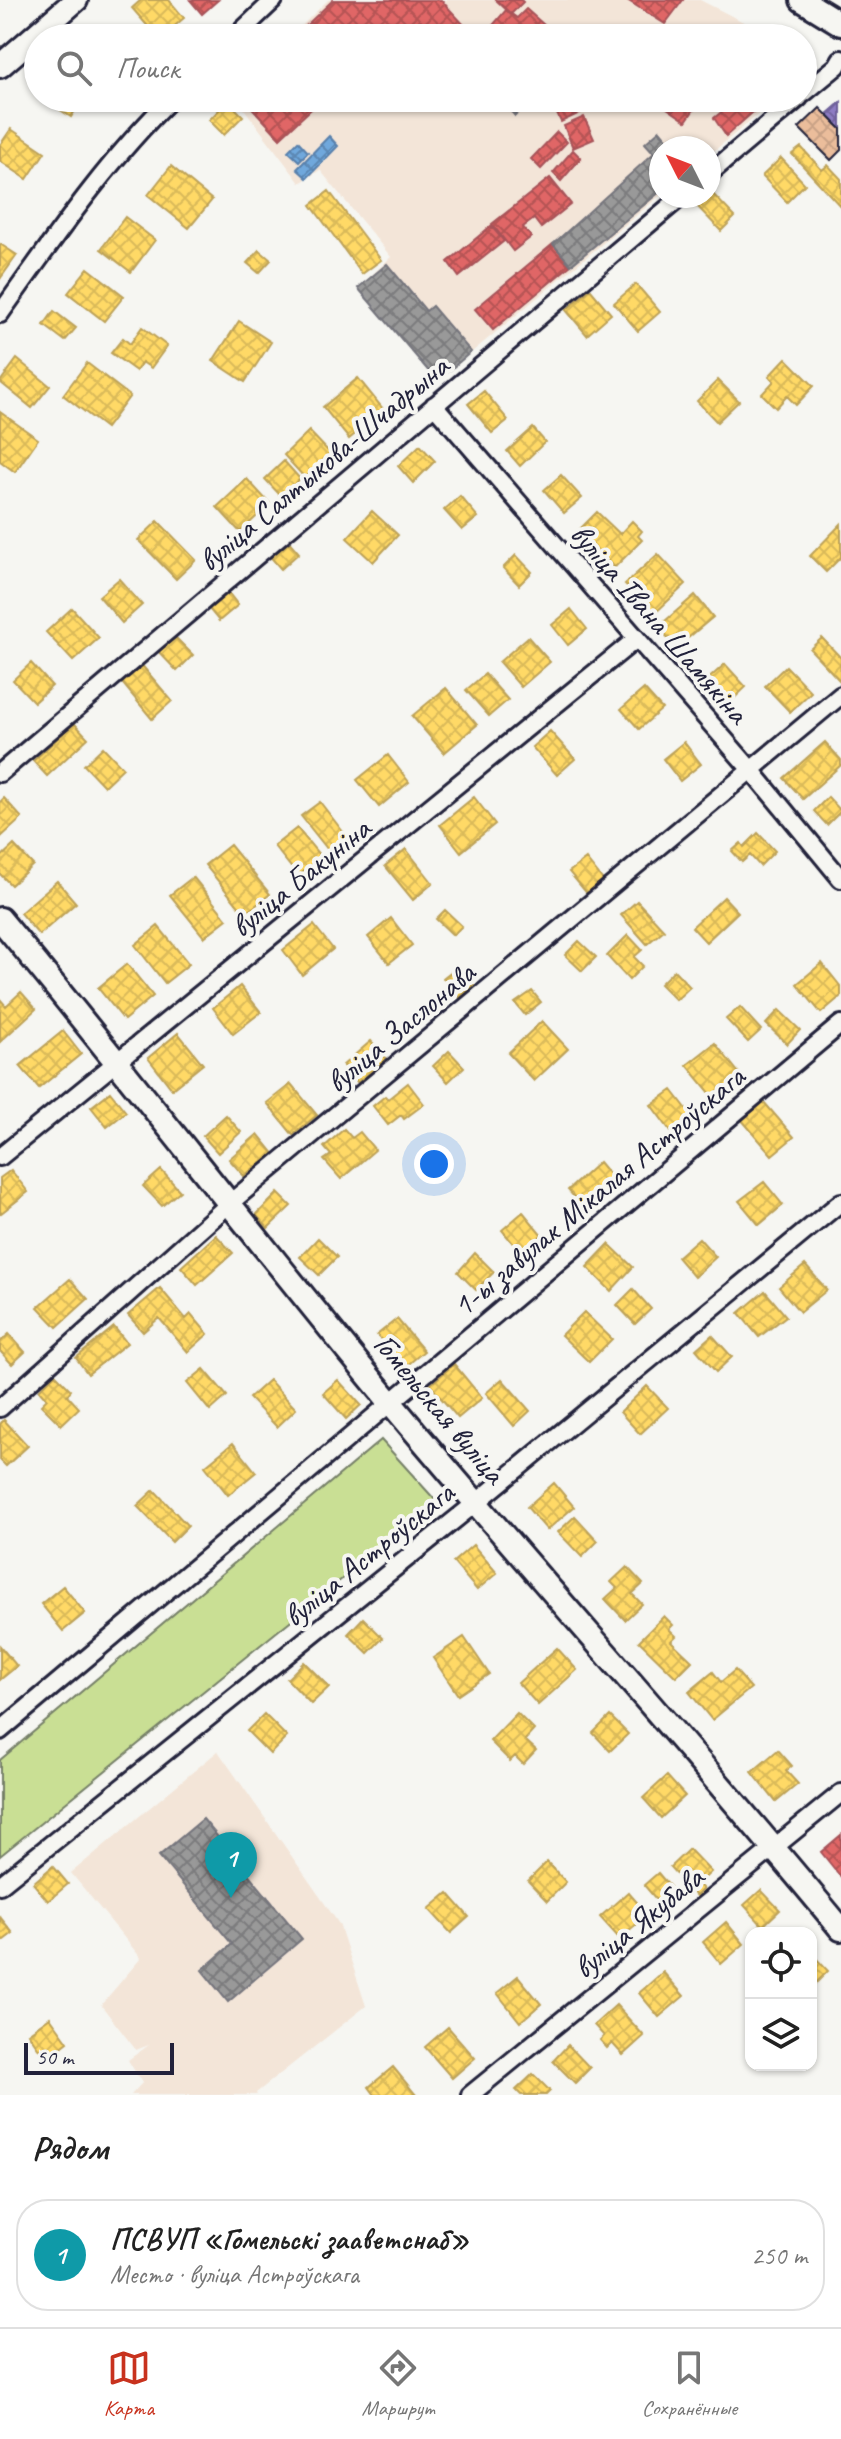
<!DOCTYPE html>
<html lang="ru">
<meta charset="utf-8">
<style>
:root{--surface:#fff;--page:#f2f2f2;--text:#222;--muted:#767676;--line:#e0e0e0;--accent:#c8321e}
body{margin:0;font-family:Caveat,sans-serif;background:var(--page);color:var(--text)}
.controls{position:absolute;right:24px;bottom:24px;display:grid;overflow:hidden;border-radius:16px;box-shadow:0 2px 6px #0004}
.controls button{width:72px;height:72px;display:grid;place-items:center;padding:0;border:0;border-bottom:2px solid var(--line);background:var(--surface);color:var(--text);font:40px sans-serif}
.compass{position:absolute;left:649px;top:136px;width:72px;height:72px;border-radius:50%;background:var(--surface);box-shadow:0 2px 6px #0004;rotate:312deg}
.scale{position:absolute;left:24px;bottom:20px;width:150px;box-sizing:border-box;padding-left:8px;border:4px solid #22223b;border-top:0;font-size:22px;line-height:28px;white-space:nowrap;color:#22223b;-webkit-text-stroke:6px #f6f6f2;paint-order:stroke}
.you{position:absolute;left:434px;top:1164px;width:28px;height:28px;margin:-20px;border:6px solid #fff;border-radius:50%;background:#1a73e8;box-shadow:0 0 0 12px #1a73e833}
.badge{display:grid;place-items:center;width:52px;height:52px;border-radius:50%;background:var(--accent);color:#fff;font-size:26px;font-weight:700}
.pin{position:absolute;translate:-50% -66px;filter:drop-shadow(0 2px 4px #0008)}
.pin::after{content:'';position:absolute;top:42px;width:28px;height:24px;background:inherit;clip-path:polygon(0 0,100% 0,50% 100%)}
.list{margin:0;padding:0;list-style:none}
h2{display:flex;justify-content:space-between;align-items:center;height:104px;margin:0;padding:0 32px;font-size:34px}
h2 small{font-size:26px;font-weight:400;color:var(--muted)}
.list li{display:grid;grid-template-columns:52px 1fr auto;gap:24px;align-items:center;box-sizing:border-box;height:112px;margin:0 16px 16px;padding:0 16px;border:2px solid var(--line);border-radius:32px}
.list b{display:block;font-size:30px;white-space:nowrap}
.list p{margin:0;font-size:26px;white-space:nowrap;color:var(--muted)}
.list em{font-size:26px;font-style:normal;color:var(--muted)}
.icon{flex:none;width:44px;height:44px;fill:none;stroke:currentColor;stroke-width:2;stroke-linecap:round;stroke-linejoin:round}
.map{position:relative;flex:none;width:841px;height:2095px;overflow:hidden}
.search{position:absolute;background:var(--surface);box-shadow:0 2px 6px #0004;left:24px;right:24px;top:24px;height:88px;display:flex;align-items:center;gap:20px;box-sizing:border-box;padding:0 28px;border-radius:44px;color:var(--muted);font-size:30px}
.sheet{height:232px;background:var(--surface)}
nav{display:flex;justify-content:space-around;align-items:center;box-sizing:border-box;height:112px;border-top:2px solid var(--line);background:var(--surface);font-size:22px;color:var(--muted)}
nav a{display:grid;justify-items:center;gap:4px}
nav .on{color:var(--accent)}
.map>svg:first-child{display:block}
</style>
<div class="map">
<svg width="841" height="2095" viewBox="0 0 841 2095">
<defs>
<pattern id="homes-cross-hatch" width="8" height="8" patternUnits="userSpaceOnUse" patternTransform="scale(2)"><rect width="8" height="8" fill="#ffd966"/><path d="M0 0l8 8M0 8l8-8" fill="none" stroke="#daba59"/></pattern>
<pattern id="shops-cross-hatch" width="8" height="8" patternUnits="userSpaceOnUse" patternTransform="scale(2)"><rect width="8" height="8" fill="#e06666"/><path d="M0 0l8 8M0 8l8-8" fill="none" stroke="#b55455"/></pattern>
<pattern id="offices-cross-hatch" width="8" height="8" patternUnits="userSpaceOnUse" patternTransform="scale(2)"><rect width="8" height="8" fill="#8e7cc3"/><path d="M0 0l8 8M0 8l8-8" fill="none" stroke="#7465a0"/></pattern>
<pattern id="schools-cross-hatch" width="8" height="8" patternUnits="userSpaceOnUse" patternTransform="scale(2)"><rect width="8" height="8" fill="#6fa8dc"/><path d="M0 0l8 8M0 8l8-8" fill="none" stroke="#5b88b4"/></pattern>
<pattern id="industry-cross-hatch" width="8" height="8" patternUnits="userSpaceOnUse" patternTransform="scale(2)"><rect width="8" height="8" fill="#999"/><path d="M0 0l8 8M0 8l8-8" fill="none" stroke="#7c7c7e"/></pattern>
<pattern id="building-cross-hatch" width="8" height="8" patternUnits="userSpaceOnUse" patternTransform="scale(2)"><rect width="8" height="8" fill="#ebbd9b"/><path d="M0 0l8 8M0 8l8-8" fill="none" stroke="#c9a286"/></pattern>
</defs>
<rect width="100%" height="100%" fill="#f6f6f2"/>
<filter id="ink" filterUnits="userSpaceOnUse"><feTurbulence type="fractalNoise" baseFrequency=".0125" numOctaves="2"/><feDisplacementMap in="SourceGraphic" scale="16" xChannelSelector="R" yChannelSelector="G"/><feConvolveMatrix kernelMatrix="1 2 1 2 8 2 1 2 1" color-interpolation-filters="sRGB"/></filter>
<g filter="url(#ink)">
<!-- built -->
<path fill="#f3e5d8" d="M328 0H700L775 38H289Z
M236 98H778L709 155V148H661V195L437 381 358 288 391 257 320 170 300 183Z
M218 1751 339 1924 366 2006 256 2093 257 2095H131L142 2083 128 2060 149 2045 136 2050 101 2005 141 1958 71 1873Z"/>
<!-- park -->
<path fill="#c9df94" stroke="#768068" stroke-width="2" d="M381 1440 437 1502 0 1856V1760Z"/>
<!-- homes -->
<path fill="url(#homes-cross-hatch)" stroke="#bda259" stroke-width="2" d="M141 0H169L184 18 161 38H158L132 8Z
M43 98H83L71 117Z
M228 101 243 116 224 135 209 120Z
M11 129 45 152 27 179 0 161V145Z
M801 147 822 170 828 165 841 179V207L792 154Z
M781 158 805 184 787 202 762 176Z
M171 166 212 200 189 228 148 195Z
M709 190 735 217 721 231 695 204 703 196H709Z
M329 191 381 260 362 274 311 205Z
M125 217 155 240 131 272 101 249Z
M0 244 17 255 0 279Z
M259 250 271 260 259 273 247 263Z
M88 268 124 296 104 321 68 293Z
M636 284 660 312 638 331 614 303Z
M590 289 611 314 587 335 566 310Z
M54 311 76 328 65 341 44 325Z
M239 321 271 342 245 382 213 361Z
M142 327 167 346 151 368 142 362 136 371 111 353 123 338 130 344Z
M786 358 814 386 796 405 787 396 776 408 762 394 774 381 769 376Z
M17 359 50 386 32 408 0 382Z
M87 363 130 396 106 428 63 395Z
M358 378 384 410 349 439 323 407Z
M718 380 739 401 717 422 697 401Z
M484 391 508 420 492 433 468 404Z
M0 412 38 439 15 472 0 461Z
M533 428 545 442 520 466 507 451Z
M309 431 330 453 305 478 284 455Z
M420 445 435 461 413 483 398 466Z
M284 461 300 479 281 496 265 479Z
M561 475 582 498 564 513 544 490Z
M247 479 270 504 240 532 217 507Z
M460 496 478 517 462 530 444 510Z
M372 511 398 535 373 562 347 538Z
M597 512 620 534 632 521 642 531 638 536 642 540 614 568 577 532Z
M158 521 196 560 176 579 138 540Z
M841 524V557L826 572 810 556Z
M286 538 299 553 281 569 268 554Z
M658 554 686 584 652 616 640 603 636 606 627 596 632 591 625 584Z
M516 555 532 572 519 585 503 568Z
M119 579 142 605 122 623 99 596Z
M224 587 238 605 219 621 204 603Z
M695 595 713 617 676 648 658 627Z
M72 608 99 638 73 661 46 632Z
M571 609 587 629 568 645 552 625Z
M172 634 193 655 177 671 156 649Z
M528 637 550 662 521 687 499 662Z
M822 638 841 658 840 681 810 649Z
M139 662 172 701 152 719 119 679Z
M31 663 52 686 34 702 13 680Z
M725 664 746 687 726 706 705 682Z
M786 666 811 692 790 712 765 686Z
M485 674 508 700 489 716 466 690Z
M446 688 477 725 444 753 412 716Z
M644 689 662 709 639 729 621 709Z
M74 723 88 738 47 776 33 761Z
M550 731 575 759 557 775 532 747Z
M684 742 701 764 680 781 663 759Z
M825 742 841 760V765L803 799 784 778Z
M103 747 123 768 104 786 84 765Z
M388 755 409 782 379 807 357 780Z
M474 797 495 824 461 852 440 825Z
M828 797 841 811 827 825 814 811Z
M4 798 22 818 0 838V802Z
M320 802 347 837 329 851 301 816Z
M297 828 321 857 298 876 274 846Z
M758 833 775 851 760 866 750 855 742 862 732 851 741 843 744 847Z
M14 845 33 865 11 885 0 874V858Z
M230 845 270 894 245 914 205 865Z
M406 849 433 883 413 900 385 866Z
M586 859 606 884 590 897 569 872Z
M193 877 227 919 204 937 170 895Z
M57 881 76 903 39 935 20 913Z
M724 897 738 912 706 942 692 927Z
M637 901 664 930 647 944 621 915Z
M445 910 462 926 453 935 436 919Z
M391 918 412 945 389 963 368 937Z
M314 925 333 949 302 975 283 950Z
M158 926 189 964 165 983 135 945Z
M628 935 642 950 634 957 643 966 629 980 607 956Z
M579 941 596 957 582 971 565 955Z
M822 963 841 987V996L821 1013 797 984Z
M127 964 153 996 124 1020 98 988Z
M458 966 474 985 460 998 443 978Z
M674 970 690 987 676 1000 660 984Z
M240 986 261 1012 233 1034 213 1008Z
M532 991 541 1002 525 1015 515 1003Z
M21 992 36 1009 0 1042V999L6 1006Z
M740 1007 761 1030 748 1042 726 1019Z
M779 1010 800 1030 787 1044 766 1024Z
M542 1021 568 1049 534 1081 508 1053Z
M63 1031 81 1054 39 1088 20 1066Z
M178 1033 203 1064 172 1089 148 1058Z
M371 1041 387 1059 358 1083 343 1065Z
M715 1043 742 1077 715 1099 687 1065Z
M449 1051 464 1067 448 1082 433 1066Z
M408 1083 424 1104 404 1119 401 1115 388 1125 373 1106 385 1096 388 1099Z
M291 1084 317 1115 293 1135 267 1103Z
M672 1090 693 1117 672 1133 651 1105Z
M110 1092 126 1112 107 1127 91 1107Z
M763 1101 794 1137 772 1155 741 1119Z
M226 1115 241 1132 218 1153 203 1136Z
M344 1129 352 1138 360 1132 375 1150 341 1179 324 1160 331 1155 324 1147Z
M258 1134 275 1155 259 1169 256 1166 244 1176 229 1159Z
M599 1162 614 1180 583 1207 568 1190Z
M11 1170 28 1192 0 1214V1178Z
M161 1170 180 1191 162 1206 143 1186Z
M764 1182 783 1205 759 1225 739 1201Z
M278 1193 291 1206 268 1228 256 1215Z
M523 1212 542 1235 521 1253 502 1230Z
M216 1235 233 1253 197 1285 181 1267Z
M318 1238 337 1257 319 1275 300 1257Z
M699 1238 716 1257 694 1277 677 1257Z
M609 1244 633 1267 611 1291 587 1267Z
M475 1253 494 1272 476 1290 458 1272Z
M805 1265 827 1290 800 1312 779 1287Z
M70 1279 88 1299 57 1327 38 1307Z
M160 1288 186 1319 191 1314 208 1334 188 1352 159 1318 143 1332 128 1315Z
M633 1289 651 1309 635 1324 617 1305Z
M765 1291 786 1316 759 1337 739 1313Z
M584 1312 612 1339 589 1362 561 1335Z
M397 1319 424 1351 404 1368 377 1335Z
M114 1327 127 1343 88 1374 76 1358Z
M9 1334 25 1352 12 1364 0 1351V1342Z
M712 1335 732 1357 716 1372 696 1349Z
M454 1364 482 1398 458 1418 430 1385Z
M204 1369 227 1396 210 1411 187 1383Z
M55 1374 71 1390 67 1395 79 1408 61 1425 41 1405 47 1399 39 1390Z
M502 1379 530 1411 514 1426 486 1393Z
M269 1380 296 1409 277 1427 249 1398Z
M338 1380 361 1405 346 1419 323 1393Z
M647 1386 668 1408 640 1434 620 1412Z
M4 1420 28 1446 6 1466 0 1460V1424Z
M233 1443 256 1472 228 1495 205 1466Z
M554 1483 574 1507 547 1530 527 1507Z
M154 1490 188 1526 172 1542 137 1506Z
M575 1516 598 1541 582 1557 558 1532Z
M473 1545 497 1573 477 1590 453 1562Z
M627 1567 643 1584 632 1594 642 1604 625 1620 605 1599 617 1588 611 1582Z
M63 1586 85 1613 63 1631 41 1604Z
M664 1616 673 1625 669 1629 676 1636 671 1641 692 1661 676 1677 639 1641Z
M363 1618 383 1638 368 1653 348 1634Z
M464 1637 489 1674 458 1695 433 1658Z
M0 1646 17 1666 0 1680Z
M557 1648 577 1670 538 1705 518 1683Z
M304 1662 329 1687 311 1704 287 1679Z
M735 1670 751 1688 712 1720 689 1692 713 1672 721 1682Z
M517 1713 534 1730 525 1740 536 1750 523 1764 515 1756 510 1761 490 1741Z
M264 1714 287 1737 270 1754 247 1731Z
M610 1716 628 1734 610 1751 593 1733Z
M778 1750 792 1766 786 1771 798 1784 776 1802 752 1772Z
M667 1776 685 1796 661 1818 643 1798Z
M689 1849 711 1872 698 1884 703 1889 696 1896 670 1867Z
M547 1862 566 1882 547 1901 528 1881Z
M53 1866 68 1884 48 1901 33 1883Z
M658 1873 676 1894 662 1906 644 1885Z
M761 1890 780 1910 763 1926 744 1905Z
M628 1892 648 1915 620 1939 600 1917Z
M448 1893 469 1917 451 1933 429 1909Z
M0 1917 13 1933 0 1943Z
M726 1922 744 1944 721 1964 703 1942Z
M811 1953 828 1971 811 1988Z
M663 1972 684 1996 659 2017 639 1993Z
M518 1976 541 2004 520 2022 497 1993Z
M616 2005 644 2036 623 2055 612 2043 607 2048 600 2040 604 2036 594 2025Z
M50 2017 68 2042 46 2059 28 2033Z
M448 2027 475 2058 452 2078 425 2047Z
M568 2045 590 2068 575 2083 553 2061Z
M393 2067 416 2095H375L369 2087Z
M533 2074 550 2091 546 2095H521L516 2090Z"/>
<!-- shops -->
<path fill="url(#shops-cross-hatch)" stroke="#a75259" stroke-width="2" d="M190 0H218L202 14Z
M333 0H441L466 27 454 38H413L401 25 387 38H293Z
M496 0H521L523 2 511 14Z
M627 0H683L665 24Z
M526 9 552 32 546 38H495L488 31 506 10 517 18Z
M243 98H323L280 138Z
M549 98H603L605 101 561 122Z
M659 98H702L686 121 657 101Z
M739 98H769L726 136 714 118Z
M584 117 594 139 573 148 564 126Z
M557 132 567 142 541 169 531 159Z
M573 150 581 158 561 181 553 173Z
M550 178 571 204 541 228 534 219 523 227 531 237 513 251 492 224Z
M491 226 504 241 459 277 448 262Z
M553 244 571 265 493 330 475 309Z
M841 1835V1877L821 1852Z"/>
<!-- offices -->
<path fill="url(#offices-cross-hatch)" stroke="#6e619a" stroke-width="2" d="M841 102V129L827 114Z"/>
<!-- schools -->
<path fill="url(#schools-cross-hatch)" stroke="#5880ac" stroke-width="2" d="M329 136 338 146 307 178 297 169Z
M298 141 308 152 299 161 288 151Z"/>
<!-- industry -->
<path fill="url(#industry-cross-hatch)" stroke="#75757d" stroke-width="2" d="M499 98H532L533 99 515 116Z
M660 130 671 143 676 138 684 148H661V191L571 265 553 244 654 153 645 143Z
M387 264 426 311 432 306 471 352 437 381 358 288Z
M203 1819 302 1939 228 2002 202 1970 232 1944 159 1856Z"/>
<!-- building -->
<path fill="url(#building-cross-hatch)" stroke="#22223b" stroke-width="2" d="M820 108 841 129V150L831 160 799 128Z"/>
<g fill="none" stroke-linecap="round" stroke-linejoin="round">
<!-- street casing -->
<g stroke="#22223b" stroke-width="22">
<path id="street" d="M234 38 274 0
M803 94 837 66 841 59
M709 174 799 98
M0 314C53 240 106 162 172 98
M434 405 752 771 841 879
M0 773 682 196
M0 1157 635 640
M0 1408 230 1203 841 695
M0 1731 841 1024
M0 1885 477 1502 841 1202
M470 2095 841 1793"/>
</g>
<!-- secondary casing -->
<g stroke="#22223b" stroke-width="28">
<path id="secondary" d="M802 0 841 24
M0 66 76 0
M0 919C132 1078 258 1243 390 1402 539 1580 694 1750 841 1929"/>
</g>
<!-- street -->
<use href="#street" stroke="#f6f6f2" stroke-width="16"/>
<!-- secondary -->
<use href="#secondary" stroke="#f6f6f2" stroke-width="22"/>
</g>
</g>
<g text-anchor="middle" stroke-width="8" stroke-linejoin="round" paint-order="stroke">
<!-- street labels -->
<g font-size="32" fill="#22223b" stroke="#f6f6f2">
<text transform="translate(323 463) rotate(-40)" y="11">вуліца Салтыкова-Шчадрына</text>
<text transform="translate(660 623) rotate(49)" y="11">вуліца Івана Шамякіна</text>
<text transform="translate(300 877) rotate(-39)" y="11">вуліца Бакуніна</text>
<text transform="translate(400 1027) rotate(-40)" y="11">вуліца Заслонава</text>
<text transform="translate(598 1191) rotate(-40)" y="11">1-ы завулак Мікалая Астроўскага</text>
<text transform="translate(440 1408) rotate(50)" y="11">Гомельская вуліца</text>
<text transform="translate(368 1554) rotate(-39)" y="11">вуліца Астроўскага</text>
<text transform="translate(638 1922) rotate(-39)" y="11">вуліца Якубава</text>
</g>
</g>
</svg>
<div class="controls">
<button><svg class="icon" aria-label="locate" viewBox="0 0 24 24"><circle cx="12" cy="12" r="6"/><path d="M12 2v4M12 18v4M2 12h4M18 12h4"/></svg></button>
<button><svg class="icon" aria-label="layers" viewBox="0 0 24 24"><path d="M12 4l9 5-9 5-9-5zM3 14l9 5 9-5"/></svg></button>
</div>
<svg class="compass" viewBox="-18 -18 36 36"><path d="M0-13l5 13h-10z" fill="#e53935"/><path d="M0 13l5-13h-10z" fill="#767676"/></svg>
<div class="scale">50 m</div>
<div class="you"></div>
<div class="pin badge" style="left:231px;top:1898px;background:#0f9aa8">1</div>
<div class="search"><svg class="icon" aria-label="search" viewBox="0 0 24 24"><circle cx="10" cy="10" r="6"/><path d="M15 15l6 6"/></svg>Поиск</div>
</div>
<section class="sheet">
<h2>Рядом<small></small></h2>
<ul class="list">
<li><span class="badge" style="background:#0f9aa8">1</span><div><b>ПСВУП «Гомельскі зааветснаб»</b><p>Место · вуліца Астроўскага</p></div><em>250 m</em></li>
</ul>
</section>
<nav>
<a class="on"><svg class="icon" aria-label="map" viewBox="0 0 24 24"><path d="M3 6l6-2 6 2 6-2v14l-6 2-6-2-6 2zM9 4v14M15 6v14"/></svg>Карта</a>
<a><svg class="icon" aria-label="directions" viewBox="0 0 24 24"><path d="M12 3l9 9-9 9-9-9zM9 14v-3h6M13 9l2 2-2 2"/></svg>Маршрут</a>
<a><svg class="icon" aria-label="saved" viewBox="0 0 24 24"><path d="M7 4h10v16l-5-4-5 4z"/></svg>Сохранённые</a>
</nav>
